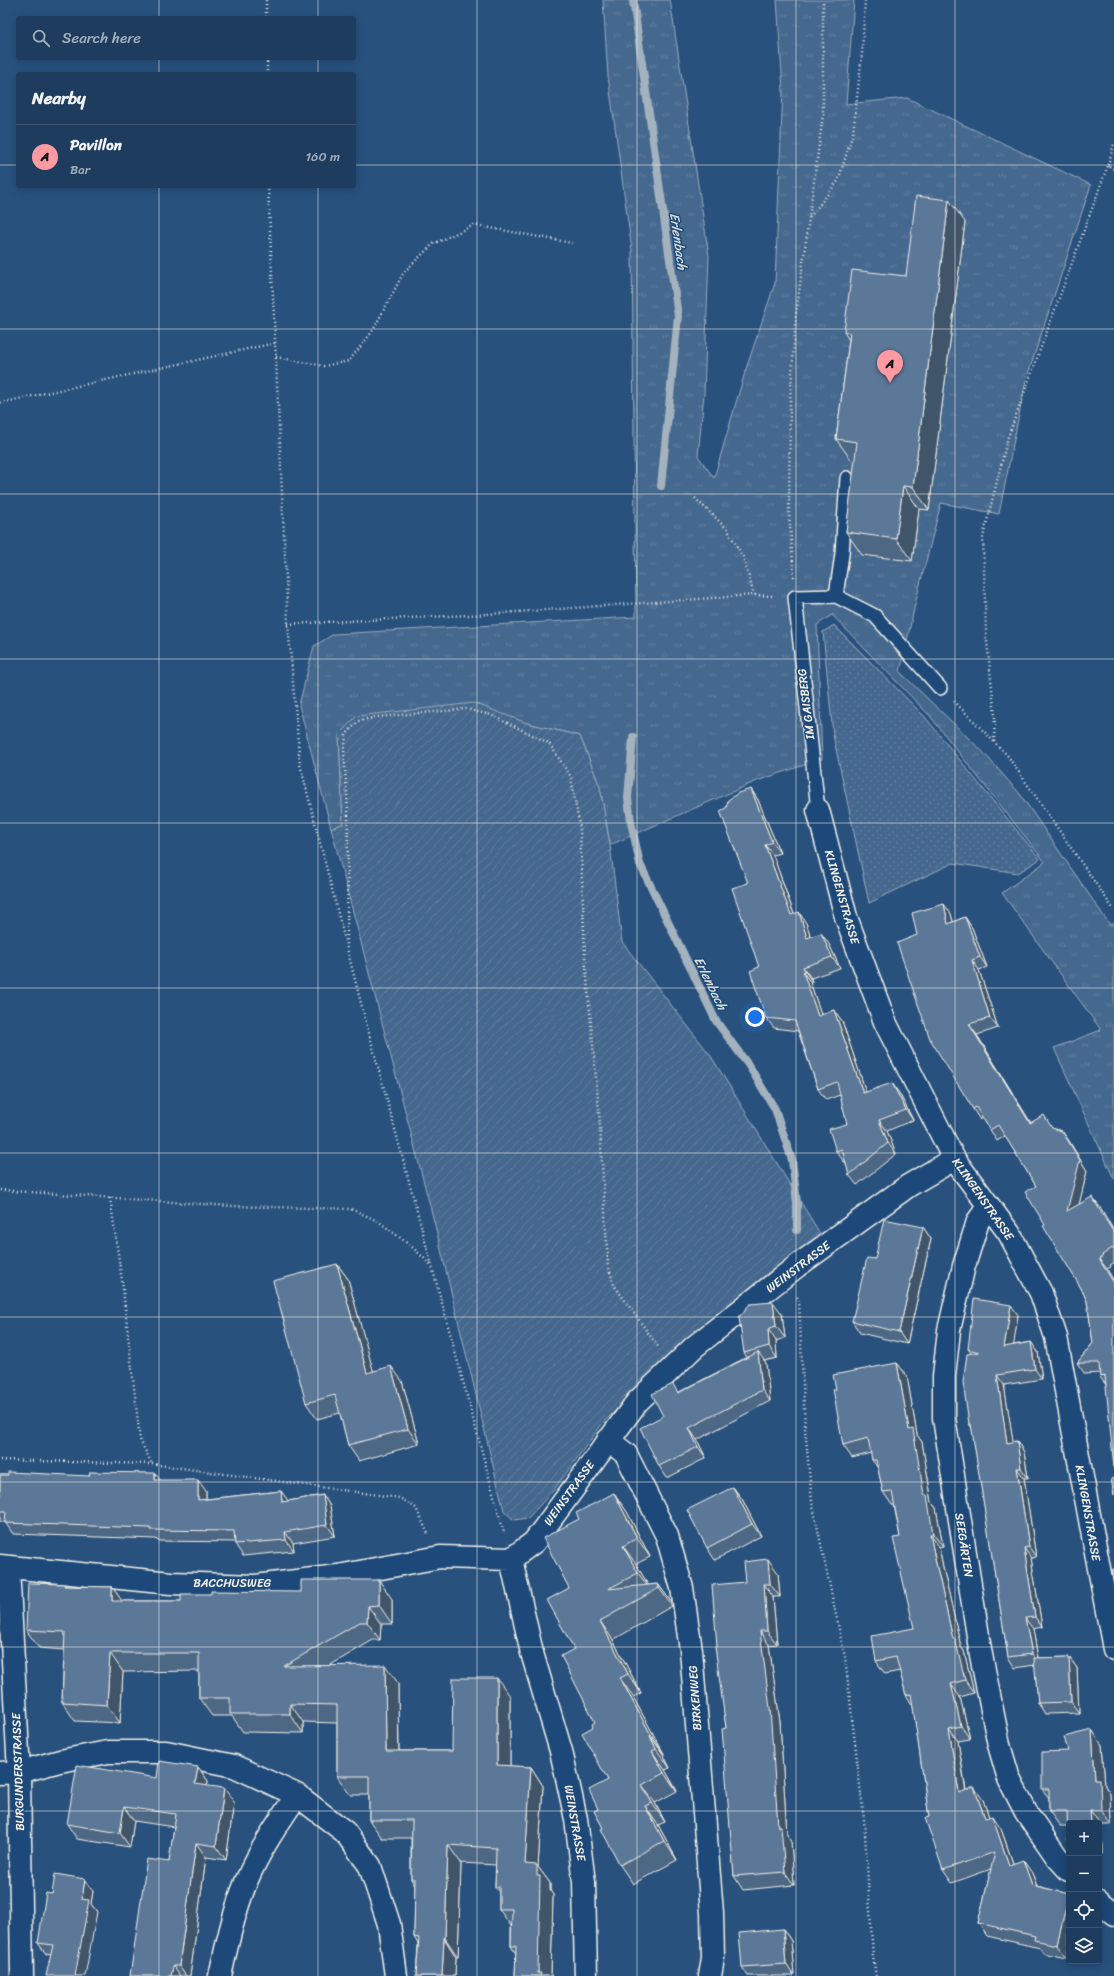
<!DOCTYPE html>
<meta charset="utf-8">
<style>
:root{--surface:#1e3d5e;--page:#264464;--text:#f1f3f6;--muted:#a1aebc;--line:#3c5673;--accent:#ff9aa2}
body{margin:0;font-family:Sriracha,sans-serif;background:var(--page);color:var(--text)}
.controls{position:absolute;right:12px;bottom:12px;display:grid;overflow:hidden;border-radius:4px;box-shadow:0 2px 10px #0003}
.controls button{width:36px;height:36px;display:grid;place-items:center;padding:0;border:0;border-bottom:1px solid var(--line);background:var(--surface);color:var(--text);font:20px sans-serif}
.you{position:absolute;left:755px;top:1017px;width:14px;height:14px;margin:-10px;border:3px solid #fff;border-radius:50%;background:#1a73e8;box-shadow:0 0 0 6px #1a73e833}
.badge{display:grid;place-items:center;width:26px;height:26px;border-radius:50%;background:var(--accent);color:#111;font-size:13px;font-weight:700}
.pin{position:absolute;translate:-50% -33px;filter:drop-shadow(0 1px 2px #0008)}
.pin::after{content:'';position:absolute;top:21px;width:14px;height:12px;background:inherit;clip-path:polygon(0 0,100% 0,50% 100%)}
.list{margin:0;padding:0;list-style:none}
h2{display:flex;justify-content:space-between;align-items:center;height:52px;margin:0;padding:0 16px;font-size:17px}
h2 small{font-size:13px;font-weight:400;color:var(--muted)}
.list li{display:grid;grid-template-columns:26px 1fr auto;gap:12px;align-items:center;box-sizing:border-box;height:64px;padding:0 16px;border-top:1px solid var(--line)}
.list b{display:block;font-size:15px;white-space:nowrap}
.list p{margin:0;font-size:13px;white-space:nowrap;color:var(--muted)}
.list em{font-size:13px;font-style:normal;color:var(--muted)}
.icon{flex:none;width:22px;height:22px;fill:none;stroke:currentColor;stroke-width:2;stroke-linecap:round;stroke-linejoin:round}
.map{position:relative;flex:none;width:1114px;height:1976px;overflow:hidden}
.search{position:absolute;background:var(--surface);box-shadow:0 2px 10px #0003;left:16px;top:16px;width:340px;height:44px;display:flex;align-items:center;gap:10px;box-sizing:border-box;padding:0 14px;border-radius:4px;color:var(--muted);font-size:15px}
.panel{position:absolute;background:var(--surface);box-shadow:0 2px 10px #0003;left:16px;top:72px;width:340px;height:116px;border-radius:4px}
.map>svg:first-child{display:block}
</style>
<div class="map">
<svg width="1114" height="1976" viewBox="0 0 1114 1976">
<defs>
<pattern id="grass-tufts" width="24" height="20" patternUnits="userSpaceOnUse"><rect width="24" height="20" fill="#45688e"/><path d="M3 7l-1-3M5 7V3M7 7l1-3M15 17l-1-3M17 17v-4M19 17l1-3" fill="none" stroke="#607e9e"/></pattern>
<pattern id="park-dots" width="8" height="8" patternUnits="userSpaceOnUse"><rect width="8" height="8" fill="#45688e"/><path d="M2 2h.1M6 6h.1" fill="none" stroke="#607e9e" stroke-width="1.8" stroke-linecap="round"/></pattern>
<pattern id="garden-furrows" width="10" height="10" patternUnits="userSpaceOnUse"><rect width="10" height="10" fill="#45688e"/><path d="M-1 1l2-2M0 10L10 0M9 11l2-2" fill="none" stroke="#607e9e"/></pattern>
</defs>
<rect width="100%" height="100%" fill="#28517e"/>
<filter id="ink" filterUnits="userSpaceOnUse"><feTurbulence type="fractalNoise" baseFrequency=".025" numOctaves="2"/><feDisplacementMap in="SourceGraphic" scale="8" xChannelSelector="R" yChannelSelector="G"/><feConvolveMatrix kernelMatrix="1 2 1 2 8 2 1 2 1" color-interpolation-filters="sRGB"/></filter>
<g filter="url(#ink)">
<!-- grass -->
<path fill="url(#grass-tufts)" stroke="#9cacbb" d="M603 0H670L709 256 704 394 698 456 714 478 745 372 775 283 783 89 777 0H854L846 104 907 98 1091 185 1026 380 999 514 941 503 916 600 900 672 983 752 1020 794 1110 925 1114 923V1179L1054 1048 1101 1030 1002 893 1045 862 930 716 832 615 817 625 822 759 757 781 610 845 600 787 580 736 527 723 339 734 343 824 331 828 299 705 314 646 334 634 636 617 632 251 608 76Z"/>
<!-- park -->
<path fill="url(#park-dots)" stroke="#9cacbb" d="M834 625 925 717 1040 859 1018 873 953 863 869 903 833 735 823 632Z"/>
<!-- garden -->
<path fill="url(#garden-furrows)" stroke="#9cacbb" d="M474 703 527 723 580 736 600 787 610 845 622 942 711 1056 821 1235 690 1336 602 1424 553 1491 528 1518 514 1520 504 1511 435 1225 331 828 343 824 339 734 357 716Z"/>
<g fill="none" stroke-linecap="round" stroke-linejoin="round">
<!-- stream -->
<path stroke="#a4b2be" stroke-width="8" d="M633 0 678 316 661 486
M633 737 628 798 631 822 640 864 716 1021 749 1066 775 1109 792 1160 797 1203V1230"/>
<!-- service casing -->
<g stroke="#f4f1e8" stroke-width="16">
<path id="service" d="M836 596 842 554 847 478
M818 810 795 597 836 596 875 616 940 688"/>
</g>
<!-- minor casing -->
<g stroke="#f4f1e8" stroke-width="25">
<path id="minor" d="M818 810 846 917 885 1022 954 1159 1009 1233 1041 1293 1056 1337 1114 1649
M989 1206 978 1221 964 1266 949 1330 944 1376V1418L981 1655 999 1745 1009 1779 1026 1812 1057 1857 1069 1870
M608 1440 626 1454 667 1536 682 1588 691 1650 712 1913 713 1958 710 1976
M511 1559 534 1542 637 1402 694 1347 797 1266 908 1186 954 1159
M511 1559 532 1653 561 1751 576 1819 584 1882 586 1976
M0 1566 171 1583 255 1586 338 1576 440 1557 511 1559
M8 1567 19 1772 22 1976
M0 1773 19 1772 60 1761 108 1752H166L234 1766 297 1795 345 1832 370 1866 389 1924 396 1976
M1099 1902 1114 1914
M220 1976C227 1944 234 1912 246 1882 259 1851 278 1823 297 1795"/>
</g>
<!-- path -->
<path stroke="#f4f1e8" stroke-width="2.5" stroke-dasharray="1 3" stroke-linecap="butt" d="M266 0V18
M267 58V74
M1108 165 1114 144
M268 186 288 624 300 764 363 1011 504 1533
M810 217 838 181 853 133 862 54 865 0
M276 357 324 366 349 361 372 332 404 272 433 244 474 225 572 243
M0 403 275 343
M695 498 727 529 743 557 754 595
M794 577 789 513 790 402 796 314 823 115V0
M288 624 489 614 754 595 774 596
M954 701 1007 755 1114 910
M994 742 995 716 986 633 983 537 1008 437 1108 165 1114 169
M347 944 348 809 344 754 346 735 358 721 377 717 466 709 491 715 549 743 571 777 580 829 585 956 599 1111 608 1265 614 1285 659 1348
M0 1190 231 1206 351 1209 378 1221 411 1246 431 1265
M110 1198 122 1281 140 1440 152 1464
M797 1297 799 1300 805 1428 812 1502 845 1657 864 1820 873 1957 876 1976
M0 1460 152 1464 400 1498 416 1508 428 1534"/>
<!-- service -->
<use href="#service" stroke="#1f4a7a" stroke-width="13"/>
<!-- minor -->
<use href="#minor" stroke="#1f4a7a" stroke-width="22"/>
</g>
<!-- wall -->
<path fill="#4e6784" stroke="#f4f1e8" d="M965 222 929 510 919 509 912 561 862 555 846 532 855 462 852 461 836 439 849 340 844 332Z
M751 789 758 800 780 853 773 855 794 914 806 923 811 937 829 944 840 968 811 978 812 982H810L821 1014 834 1010 842 1021 866 1092 899 1093 913 1120 887 1131 896 1154 857 1185 849 1175 846 1161 844 1162 836 1151 847 1124 840 1095 826 1100 818 1089 798 1031 774 1028 766 1018 759 967 748 883 726 808Z
M951 914 953 922 965 917 972 928 987 967 979 970 998 1028 977 1035 1031 1123 1062 1131 1069 1141 1087 1171 1079 1204 1100 1207 1114 1231V1263L1110 1265 1111 1267 1107 1269 1106 1385 1100 1377V1373L1085 1374 1077 1363 1093 1343 1087 1301 1081 1288 1045 1225 1036 1186 1005 1136 997 1141 983 1118 980 1120 973 1109 917 935Z
M923 1227 931 1239 907 1344 860 1333 852 1321Z
M337 1264 348 1279 373 1371 402 1381 419 1444 359 1461 348 1445 340 1413 317 1419 306 1403Z
M782 1314 785 1338 776 1341 777 1358 764 1361 766 1363 770 1401 697 1440 706 1458 667 1478 659 1466 663 1416 679 1392 747 1357 744 1353Z
M1018 1315 1013 1345 1031 1342 1038 1352 1042 1379 1004 1385 1013 1442 1017 1441 1024 1452 1028 1478H1024L1036 1557 1031 1558 1042 1627 1033 1629 1038 1658 1069 1657 1077 1668 1079 1713 1045 1714 1038 1703 1035 1665 1015 1668 1008 1657 972 1428 969 1424 971 1353 968 1349Z
M897 1363 907 1376 917 1435 922 1442 932 1503 936 1508 943 1546 939 1547 944 1572 961 1647 964 1651 974 1693 960 1697 970 1739 958 1741 966 1790 983 1800 989 1817 1001 1829 1013 1863 1032 1873 1037 1886 1069 1894V1946L1066 1958 1043 1953 1040 1948 987 1936 978 1923 991 1869 952 1883 943 1870 929 1817 913 1706 906 1695 900 1671 885 1674 876 1661 914 1628 900 1537 894 1505H892L883 1492 878 1468 872 1460 871 1453 852 1458 843 1445 836 1389Z
M0 1475 160 1480 206 1491V1499L281 1491 288 1501 323 1495 330 1506 335 1536 293 1543 294 1551 243 1556 235 1544V1542L158 1541 156 1539 13 1534 5 1522H0Z
M733 1487 742 1499 761 1536 715 1560 707 1548Z
M614 1493 627 1512 650 1557 636 1564 648 1585 658 1584 672 1603V1606L613 1640 641 1693 633 1697 664 1754H663L670 1768 665 1770 677 1791 655 1803 665 1822 658 1825 677 1860 633 1884 620 1865 603 1828 598 1809 608 1780 593 1727 595 1722 574 1649 569 1588 579 1519Z
M778 1573 780 1597H773L777 1644 769 1645 780 1722 787 1835 791 1840 794 1885 743 1890 734 1876 726 1728 717 1646 745 1582Z
M65 1584 66 1586 112 1587 122 1601H181L392 1599V1624H381L380 1640H373L329 1666 398 1683 399 1751H452L510 1696V1766L531 1767 543 1786 538 1867 550 1883V1890L553 1895 551 1976H515L516 1954 511 1946V1926L499 1909V1892L495 1887 496 1865 461 1863 458 1957H456L455 1976H416L418 1944 414 1937 415 1886 411 1879V1838H382L369 1820V1795H350L337 1776V1723L303 1722V1733L243 1732 232 1716H212L199 1698V1671L123 1672 120 1723 75 1721 62 1702 64 1650 39 1648 26 1630Z
M1092 1730 1102 1745 1105 1786 1110 1794 1111 1825H1101L1102 1854H1099V1823H1069V1841L1068 1840V1826H1060L1049 1811V1798L1042 1789 1068 1751Z
M198 1767 208 1781 207 1786 234 1802 226 1860 206 1857 190 1976H130L169 1862 174 1827 134 1821 130 1847 77 1839 67 1824 157 1778Z
M85 1879 93 1891 91 1904 97 1912 51 1955 46 1954 38 1943 52 1894Z
M783 1929 791 1941 794 1976H748L742 1967Z"/>
<!-- shaded-wall -->
<path fill="#40546b" stroke="#f4f1e8" d="M949 200 965 222 929 510 913 487Z
M903 486 919 509 912 561 896 539Z
M751 789 758 800 780 853 772 842Z
M765 845 773 855 798 926 791 915Z
M944 904 951 914 956 934 948 924Z
M799 912 806 923 815 949 807 938Z
M965 917 972 928 987 967 980 957Z
M821 933 829 944 840 968 832 957Z
M972 960 979 970 998 1028 990 1018Z
M803 967 811 978 812 982 805 971Z
M803 972 810 982 825 1026 818 1016Z
M834 1010 842 1021 870 1104 863 1093Z
M969 1024 977 1035 1037 1134 1030 1123Z
M892 1083 899 1093 913 1120 906 1110Z
M879 1120 887 1131 896 1154 888 1143Z
M1062 1131 1069 1141 1087 1171 1075 1222 1067 1211Z
M1092 1197 1100 1207 1114 1231V1233Z
M923 1227 931 1239 907 1344 899 1332Z
M1099 1259 1107 1269 1114 1281V1283Z
M337 1264 348 1279 378 1388 367 1373Z
M773 1302 782 1314 785 1338 776 1326Z
M1011 1305 1018 1315 1012 1357 1004 1347Z
M768 1329 776 1341 777 1358 769 1346Z
M1031 1342 1038 1352 1042 1379 1035 1369Z
M758 1352 766 1363 770 1401 762 1390Z
M897 1363 907 1376 917 1435 922 1442 932 1503 936 1508 943 1546 933 1534 909 1430Z
M391 1366 402 1381 419 1444 408 1429Z
M997 1375 1004 1385 1015 1453 1007 1443Z
M689 1428 697 1440 706 1458 698 1447Z
M1017 1441 1024 1452 1028 1478 1021 1468Z
M1017 1468 1024 1478 1036 1557 1029 1547Z
M155 1473 163 1484 155 1480Z
M198 1480 206 1491V1511L198 1500Z
M733 1487 742 1499 761 1536 752 1524Z
M281 1491 289 1502H282Z
M614 1493 627 1512 650 1557 637 1538Z
M323 1495 330 1506 335 1536 327 1525Z
M285 1532 293 1543 294 1551 286 1540Z
M930 1534 939 1547 944 1572 961 1647 964 1651 974 1693 965 1680 953 1639 935 1559Z
M623 1546 636 1564 652 1592 638 1573Z
M1024 1548 1031 1558 1042 1627 1035 1617Z
M768 1559 778 1573 780 1597 770 1584Z
M379 1580 392 1599V1624L379 1605Z
M658 1584 672 1603V1606L659 1588Z
M764 1584 773 1597 777 1644 767 1631Z
M112 1587 125 1605 112 1601Z
M368 1606 381 1624 380 1640 367 1622Z
M1025 1618 1033 1629 1039 1664 1032 1654Z
M600 1621 613 1640 641 1693 628 1674Z
M760 1631 769 1645 780 1722 787 1835 791 1840 794 1885 785 1872 778 1827Z
M110 1653 123 1672 120 1723 107 1705Z
M1069 1657 1077 1668 1079 1713 1071 1702Z
M385 1665 398 1683 399 1769 386 1751Z
M497 1678 510 1696V1784L497 1765Z
M620 1678 633 1697 664 1754 651 1735Z
M951 1684 960 1697 970 1739 961 1726Z
M290 1704 303 1722V1733L290 1714Z
M949 1729 958 1741 968 1806 959 1793Z
M1092 1730 1102 1745 1105 1786 1110 1794 1111 1825 1101 1810 1095 1779Z
M650 1736 663 1754 670 1768 656 1749Z
M652 1751 665 1770 677 1791 664 1773Z
M198 1767 208 1781 205 1799 195 1784Z
M531 1767 543 1786 538 1867 550 1883V1890L553 1895 551 1976H540L538 1973 525 1864Z
M642 1785 655 1803 665 1822 652 1803Z
M974 1787 983 1800 994 1831 985 1818Z
M224 1788 234 1802 226 1860 216 1846Z
M645 1806 658 1825 677 1860 664 1841Z
M124 1807 134 1821 130 1847 120 1833Z
M1090 1810 1101 1825 1102 1854 1099 1850V1823H1091Z
M992 1816 1001 1829 1018 1878 1009 1865Z
M196 1843 206 1857 190 1976H186L179 1966Z
M448 1845 461 1863 458 1957 445 1938Z
M1023 1860 1032 1873 1041 1898 1032 1885Z
M85 1879 93 1891 91 1904 97 1912 85 1976H75L82 1899Z
M1069 1895V1946L1066 1958 1057 1945Z
M783 1929 791 1941 794 1976 786 1964Z
M444 1938 456 1957 455 1976H442Z
M173 1966 180 1976H171Z"/>
<!-- building -->
<path fill="#5b7899" stroke="#f4f1e8" d="M916 196 949 200 913 487 903 486 896 539 846 532 857 442 836 439 850 333 844 332 852 270 906 276Z
M751 789 772 842 765 845 791 915 799 912 807 938 821 933 832 957 803 967 805 971 803 972 818 1016 834 1010 863 1093 892 1083 906 1110 879 1120 888 1143 849 1175 842 1149 836 1151 829 1129 847 1124 837 1082 818 1089 795 1021 766 1018 750 971 759 967 732 888 748 883 720 811 726 808 728 800 738 793Z
M944 904 948 924 965 917 980 957 972 960 990 1018 969 1024 1030 1123 1044 1115 1052 1128 1062 1131 1080 1160 1067 1211 1092 1197 1114 1233V1247L1102 1255 1103 1256 1099 1259 1114 1283V1468L1105 1376 1100 1377 1099 1363H1077L1093 1343 1087 1301 1081 1288 1043 1226 1045 1225 1025 1192 1036 1186 998 1125 990 1130 976 1107 973 1109 930 1039 897 943 917 935 912 913Z
M884 1219 923 1227 899 1332 852 1321 867 1258 875 1259Z
M337 1264 367 1373 391 1366 408 1429 348 1445 335 1395 306 1403 273 1281Z
M974 1299 1011 1305 1004 1347 1031 1342 1035 1369 997 1375 1007 1443 1017 1441 1021 1468H1017L1029 1547 1024 1548 1035 1617 1025 1618 1032 1654 1008 1657 971 1424H969L963 1382 967 1354 979 1352 968 1349Z
M773 1302 776 1326 768 1329 769 1346 744 1353 739 1317 750 1304Z
M758 1352 762 1390 689 1428 698 1447 659 1466 640 1428 663 1416 652 1394 673 1384 678 1393Z
M897 1363 909 1430 913 1429 924 1495H927L933 1534H930L935 1559 953 1639 955 1638 965 1680 951 1684 961 1726 949 1729 959 1793 974 1787 985 1818 992 1816 1009 1865 1023 1860 1032 1885 1069 1894 1057 1945 1034 1940 1035 1936 978 1923 995 1852 943 1870 925 1818 929 1817 911 1694 906 1695 896 1657 876 1661 872 1636 914 1628 893 1538 900 1537 892 1491 883 1492 876 1460H872L868 1438 843 1445 833 1389H836L833 1375Z
M8 1472 89 1476 90 1472 155 1473V1480H198V1500L281 1491 282 1502 323 1495 327 1525 285 1532 286 1540 235 1544 234 1531 150 1530V1528L5 1523 6 1511H0V1475H8Z
M1114 1478V1495L1111 1479Z
M733 1487 752 1524 707 1548 687 1510Z
M614 1493 637 1538 623 1546 638 1573 608 1589 658 1584 659 1588 600 1621 628 1674 620 1678 651 1735 650 1736 656 1749 652 1751 664 1773 642 1785 652 1803 645 1806 664 1841 620 1865 601 1829 603 1828 594 1811 598 1809 589 1790 608 1780 582 1733 593 1727 592 1724 595 1722 561 1656 574 1649 547 1600 569 1588 543 1538 579 1519 576 1513Z
M768 1559 770 1584H764L767 1631H760L770 1708 778 1827 781 1826 785 1872 734 1876 722 1729 726 1728 715 1646H717L712 1585 745 1582 743 1562Z
M1114 1569V1581L1112 1570Z
M301 1580H379V1605L368 1606 367 1622H360L284 1666 385 1665 386 1751H452L453 1678H497V1765L531 1767 525 1864 537 1865V1876H540L538 1973H541L540 1976H515L516 1946H511L512 1909H499V1886L495 1887 496 1848 448 1845 445 1938H444L442 1976H416L419 1938 414 1937 415 1879H411L412 1820H369V1776H337V1705L290 1704V1714H230V1698H199V1653H110L107 1705 62 1702 65 1632 26 1630 28 1583 65 1584 64 1586 112 1587V1601H181V1594H211V1591L301 1592Z
M1069 1657 1071 1702 1038 1703 1034 1658Z
M1092 1730 1095 1779H1100L1101 1810H1090L1091 1823H1069V1840H1068L1067 1811H1049V1789H1042V1752L1068 1751 1064 1737Z
M159 1761 198 1767 195 1784 224 1788 216 1846 196 1843 179 1966H173L171 1976H130L147 1859 169 1862 176 1814 124 1807 120 1833 67 1824 77 1765 157 1778Z
M55 1874 85 1879 82 1899 89 1900 75 1976H46L53 1945 38 1943 46 1893 52 1894Z
M783 1929 786 1964 742 1967 739 1933Z"/>
</g>
<!-- grid -->
<path fill="none" stroke="#f4f1e8" stroke-width="1" stroke-opacity="0.55" d="M159 0V18M318 0V18M477 0V1976M637 0V1976M796 0V1976M955 0V1976M159 58V74M318 58V74M0 165H18M354 165H1114M159 186V1976M318 186V1976M0 329H1114M0 494H1114M0 659H1114M0 823H1114M0 988H1114M0 1153H1114M0 1317H1114M0 1482H1114M0 1647H1114M0 1811H1114"/>
<g text-anchor="middle" stroke-width="3" stroke-linejoin="round" paint-order="stroke">
<!-- street labels -->
<g font-size="12" fill="#f4f1e8" stroke="#1f4a7a">
<text transform="translate(806 704) rotate(-97)" y="4">IM GAISBERG</text>
<text transform="translate(842 897) rotate(74)" y="4">KLINGENSTRASSE</text>
<text transform="translate(983 1199) rotate(55)" y="4">KLINGENSTRASSE</text>
<text transform="translate(798 1267) rotate(-37)" y="4">WEINSTRASSE</text>
<text transform="translate(569 1493) rotate(-54)" y="4">WEINSTRASSE</text>
<text transform="translate(1088 1513) rotate(80)" y="4">KLINGENSTRASSE</text>
<text transform="translate(964 1545) rotate(81)" y="4">SEEGÄRTEN</text>
<text x="232" y="1587">BACCHUSWEG</text>
<text transform="translate(695 1698) rotate(-94)" y="4">BIRKENWEG</text>
<text transform="translate(18 1772) rotate(-92)" y="4">BURGUNDERSTRASSE</text>
<text transform="translate(575 1823) rotate(80)" y="4">WEINSTRASSE</text>
</g>
<!-- water labels -->
<g font-size="13" font-style="italic" fill="#d9dcda" stroke="#1f4a7a">
<text transform="translate(679 241) rotate(82)" y="5">Erlenbach</text>
<text transform="translate(711 983) rotate(64)" y="5">Erlenbach</text>
</g>
</g>
</svg>
<div class="controls">
<button>+</button>
<button>−</button>
<button><svg class="icon" aria-label="locate" viewBox="0 0 24 24"><circle cx="12" cy="12" r="6"/><path d="M12 2v4M12 18v4M2 12h4M18 12h4"/></svg></button>
<button><svg class="icon" aria-label="layers" viewBox="0 0 24 24"><path d="M12 4l9 5-9 5-9-5zM3 14l9 5 9-5"/></svg></button>
</div>
<div class="you"></div>
<div class="pin badge" style="left:890px;top:383px">A</div>
<div class="search"><svg class="icon" aria-label="search" viewBox="0 0 24 24"><circle cx="10" cy="10" r="6"/><path d="M15 15l6 6"/></svg>Search here</div>
<section class="panel">
<h2>Nearby<small></small></h2>
<ul class="list">
<li><span class="badge">A</span><div><b>Pavillon</b><p>Bar</p></div><em>160 m</em></li>
</ul>
</section>
</div>
